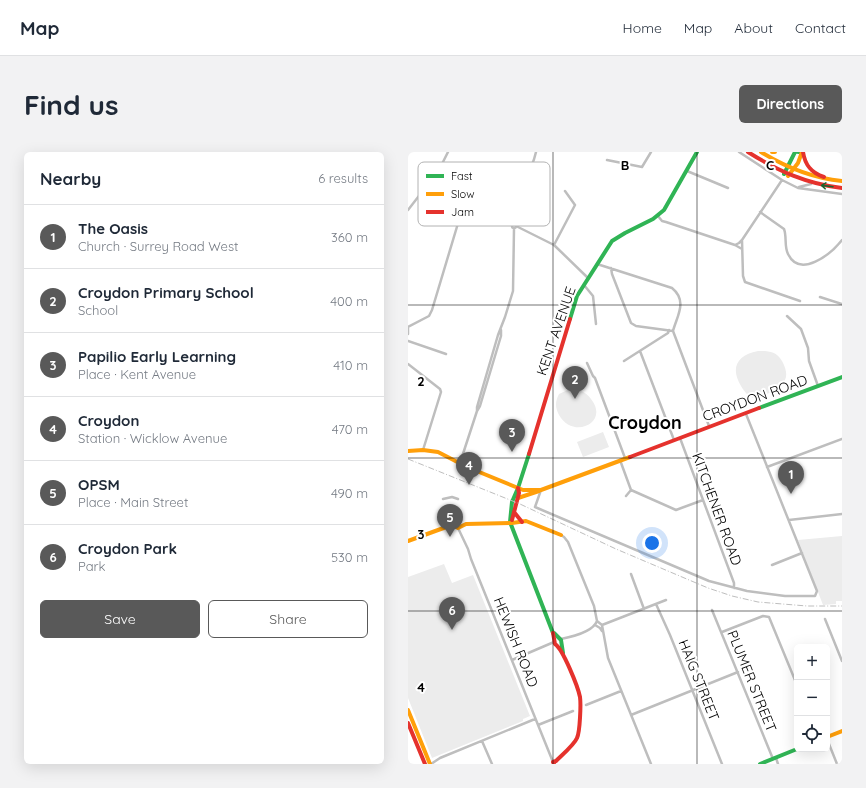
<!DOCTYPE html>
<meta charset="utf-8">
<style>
:root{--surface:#fff;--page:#f2f2f3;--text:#1f2937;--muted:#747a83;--line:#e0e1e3;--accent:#595959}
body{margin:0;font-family:Quicksand,sans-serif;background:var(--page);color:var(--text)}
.controls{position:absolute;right:12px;bottom:12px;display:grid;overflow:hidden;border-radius:6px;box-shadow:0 4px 16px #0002}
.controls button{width:36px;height:36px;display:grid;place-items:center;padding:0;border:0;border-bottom:1px solid var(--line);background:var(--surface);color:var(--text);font:20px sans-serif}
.you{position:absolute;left:244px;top:391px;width:14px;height:14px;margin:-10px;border:3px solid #fff;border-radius:50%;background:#1a73e8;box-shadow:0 0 0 6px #1a73e833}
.badge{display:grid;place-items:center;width:26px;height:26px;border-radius:50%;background:var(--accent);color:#fff;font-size:13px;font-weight:700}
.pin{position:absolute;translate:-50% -33px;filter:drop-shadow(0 1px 2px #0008)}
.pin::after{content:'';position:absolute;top:21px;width:14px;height:12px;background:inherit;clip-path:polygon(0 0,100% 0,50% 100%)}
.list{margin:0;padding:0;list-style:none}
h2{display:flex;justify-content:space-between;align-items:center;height:52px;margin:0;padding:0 16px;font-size:17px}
h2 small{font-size:13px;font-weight:400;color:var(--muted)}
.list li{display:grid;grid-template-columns:26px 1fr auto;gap:12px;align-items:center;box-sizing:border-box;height:64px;padding:0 16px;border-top:1px solid var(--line)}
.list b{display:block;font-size:15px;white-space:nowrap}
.list p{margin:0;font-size:13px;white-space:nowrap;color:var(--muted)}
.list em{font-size:13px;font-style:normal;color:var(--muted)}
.actions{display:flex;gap:8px;padding:12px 16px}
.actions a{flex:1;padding:9px 0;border:1px solid var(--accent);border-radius:6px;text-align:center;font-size:14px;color:var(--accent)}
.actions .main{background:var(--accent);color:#fff}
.icon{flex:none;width:22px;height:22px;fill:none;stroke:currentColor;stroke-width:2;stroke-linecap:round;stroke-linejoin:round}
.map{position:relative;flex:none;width:434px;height:612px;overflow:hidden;border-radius:6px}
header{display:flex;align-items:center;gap:24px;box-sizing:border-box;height:56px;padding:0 20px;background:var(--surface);border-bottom:1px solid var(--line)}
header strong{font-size:19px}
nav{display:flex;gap:22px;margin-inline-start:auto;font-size:14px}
.intro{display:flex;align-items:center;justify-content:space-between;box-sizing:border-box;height:96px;padding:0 24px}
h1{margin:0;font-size:28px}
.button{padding:10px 18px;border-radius:6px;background:var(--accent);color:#fff;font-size:14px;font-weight:700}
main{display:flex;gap:24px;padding:0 24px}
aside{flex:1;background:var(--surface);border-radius:6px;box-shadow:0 4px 16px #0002}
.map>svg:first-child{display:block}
</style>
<header>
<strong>Map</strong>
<nav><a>Home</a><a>Map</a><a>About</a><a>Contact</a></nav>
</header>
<div class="intro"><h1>Find us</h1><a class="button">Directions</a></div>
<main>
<aside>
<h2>Nearby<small>6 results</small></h2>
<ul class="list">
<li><span class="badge">1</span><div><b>The Oasis</b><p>Church · Surrey Road West</p></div><em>360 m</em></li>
<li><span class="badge">2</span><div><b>Croydon Primary School</b><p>School</p></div><em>400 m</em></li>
<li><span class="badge">3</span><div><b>Papilio Early Learning</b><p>Place · Kent Avenue</p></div><em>410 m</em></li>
<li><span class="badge">4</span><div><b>Croydon</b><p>Station · Wicklow Avenue</p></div><em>470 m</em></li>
<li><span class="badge">5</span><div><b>OPSM</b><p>Place · Main Street</p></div><em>490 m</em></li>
<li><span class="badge">6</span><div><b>Croydon Park</b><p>Park</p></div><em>530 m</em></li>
</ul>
<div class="actions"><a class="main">Save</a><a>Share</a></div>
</aside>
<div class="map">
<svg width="434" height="612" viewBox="0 0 434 612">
<rect width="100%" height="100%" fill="#fff"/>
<!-- park -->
<path fill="#ececec" d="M350 199C361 199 368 199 374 209 384 227 375 235 359 242 356 243 351 246 347 246 341 246 336 239 333 234 322 216 329 203 350 199Z
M162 237C171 237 178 240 183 247 202 271 165 288 151 263 147 255 147 250 151 242Z
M195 280 201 295 175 305 169 290Z
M434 384V449H428V452L415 453 390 388Z
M36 412 44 431 65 423 122 564 115 567V569L24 606 0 546V425Z"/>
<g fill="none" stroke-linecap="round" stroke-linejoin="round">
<!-- street -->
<path stroke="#bebebe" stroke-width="2.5" d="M331 0 374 28 390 36 434 42
M199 8 234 15 243 0
M279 19 320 36
M391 35 403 32
M0 58 31 18 40 0
M352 60 376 77C379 85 376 94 380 102 392 127 423 102 434 88
M250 64 254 69 258 70 327 93 334 97
M104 74a2 2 0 1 1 4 0a2 2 0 1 1-4 0Z
M105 73C102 67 96 60 94 53 89 38 109 34 116 26 122 19 126 9 128 0
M108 74 146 93 180 126
M334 88 335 124 337 130 392 149
M146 93 167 53 157 39
M327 93 331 91 334 88 374 28
M189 112 264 136C280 149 269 164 265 179
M203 116 204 122 223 171 228 174 265 179
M176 133 185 144 188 172
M412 145 434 152
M379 164 393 177 400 196 401 209 410 234
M0 175 21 164 24 158 63 28
M265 179 301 274
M0 182V175
M0 189 38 202
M232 199 266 288
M216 209 260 181 261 178
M179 211 185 224 187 226 217 306
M0 212 32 237 33 240 15 298
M69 259V255L90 183 97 165 105 139 106 77
M272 286 326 431V436
M212 308 223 338 268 358 295 348
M52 311 69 259 72 254 93 184V178
M359 315 434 287
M133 338 127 355 301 429 339 439 377 444H407L409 439 338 262
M218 344 223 338
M35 347 44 345 50 347
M381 368 434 362
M50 376 60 397 63 407 145 610
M153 383 156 385 160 390 186 454 189 469
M364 413 394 401
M223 422 236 457
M248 452 262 483 314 612
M304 458 365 607
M417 467 434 509
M189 469 194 473 200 506 243 612
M187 473 192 476 194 479
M194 473 258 448
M314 480 355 464 361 465 389 533
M153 487C163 485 185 480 189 469
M104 508 146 490
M178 553 213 539
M223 563 330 520
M130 573 165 559
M419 587 429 612
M74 589 84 612
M368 606 370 612
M23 612 32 606 127 567"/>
<!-- fast -->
<path stroke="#30b455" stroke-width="4" d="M390 0H391
M376 22 387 0
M162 167 169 144 204 89 217 81 245 67 256 58 289 0
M351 256 434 225
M121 302 110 336 104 350 102 370 145 481
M146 481 153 488 155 501
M352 612 389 597"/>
<!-- slow -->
<path stroke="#ff9f0a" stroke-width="4" d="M353 0C379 16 404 26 434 29
M364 0H367
M380 24 390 11 394 0
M0 299 15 298 30 300 59 315 115 338H133L222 305
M110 346 131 339
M0 389 41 374H46L50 376 58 372 104 371 118 369 153 383
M0 558 22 612
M419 585 434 579"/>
<!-- jam -->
<path stroke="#e5322d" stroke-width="4" d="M340 0C370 19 399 32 434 36
M395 0C397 13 403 21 416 25
M121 302 162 167
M222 305 351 256
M106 360 114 370
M104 368 111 341 110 336
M145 481 147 492C155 497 170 535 172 545 173 552 172 580 169 586 166 593 154 603 148 609L145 610 146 612
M0 571 17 612"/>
<!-- rail -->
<path stroke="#bebebe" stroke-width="1" stroke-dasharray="6 2 1 2" stroke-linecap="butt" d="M0 307 112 352 208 397 300 436 324 444 350 450 399 454H434"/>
</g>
<!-- one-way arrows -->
<defs><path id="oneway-shaft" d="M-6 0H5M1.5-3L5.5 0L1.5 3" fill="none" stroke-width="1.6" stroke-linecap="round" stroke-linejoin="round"/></defs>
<use stroke="#1a632f" href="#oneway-shaft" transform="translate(419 34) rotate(-173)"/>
<!-- grid -->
<path fill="none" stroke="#000" stroke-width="1" stroke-opacity="0.55" d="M145 0V612M289 0V612M0 153H434M0 306H434M0 459H434"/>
<g text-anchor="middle" stroke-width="4" stroke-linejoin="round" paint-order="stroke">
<!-- street labels -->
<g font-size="14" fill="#000" stroke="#fff">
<text transform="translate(148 179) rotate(-71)" y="5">KENT AVENUE</text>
<text transform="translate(347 246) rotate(-20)" y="5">CROYDON ROAD</text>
<text transform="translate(309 357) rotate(70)" y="5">KITCHENER ROAD</text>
<text transform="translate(108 490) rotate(68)" y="5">HEWISH ROAD</text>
<text transform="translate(291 528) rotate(68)" y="5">HAIG STREET</text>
<text transform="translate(344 529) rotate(68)" y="5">PLUMER STREET</text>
</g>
<!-- district labels -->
<g font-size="18" font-weight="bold" fill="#000" stroke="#fff">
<text x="237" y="277">Croydon</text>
</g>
</g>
<!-- legend -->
<rect x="10" y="10" width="132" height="64" rx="6" fill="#fff" stroke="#b2b2b2" stroke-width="1"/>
<rect x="18" y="22" width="18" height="4" fill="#30b455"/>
<rect x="18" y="40" width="18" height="4" fill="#ff9f0a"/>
<rect x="18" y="58" width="18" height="4" fill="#e5322d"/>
<g font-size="11" fill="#000">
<text x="43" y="28">Fast</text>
<text x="43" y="46">Slow</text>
<text x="43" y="64">Jam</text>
</g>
<g font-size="13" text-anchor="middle" font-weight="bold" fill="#000" stroke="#fff" stroke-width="4" stroke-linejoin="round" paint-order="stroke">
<text x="217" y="18">B</text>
<text x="362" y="18">C</text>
<text x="13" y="234">2</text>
<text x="13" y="387">3</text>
<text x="13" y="540">4</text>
</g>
</svg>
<div class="controls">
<button>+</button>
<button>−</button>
<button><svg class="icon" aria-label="locate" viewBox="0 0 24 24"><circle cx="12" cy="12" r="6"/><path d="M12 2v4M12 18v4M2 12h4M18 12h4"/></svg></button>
</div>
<div class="you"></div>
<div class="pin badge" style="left:383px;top:342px">1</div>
<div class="pin badge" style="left:167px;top:247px">2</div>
<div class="pin badge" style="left:104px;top:300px">3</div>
<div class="pin badge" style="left:61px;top:333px">4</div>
<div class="pin badge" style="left:42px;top:385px">5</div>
<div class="pin badge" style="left:44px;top:478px">6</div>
</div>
</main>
